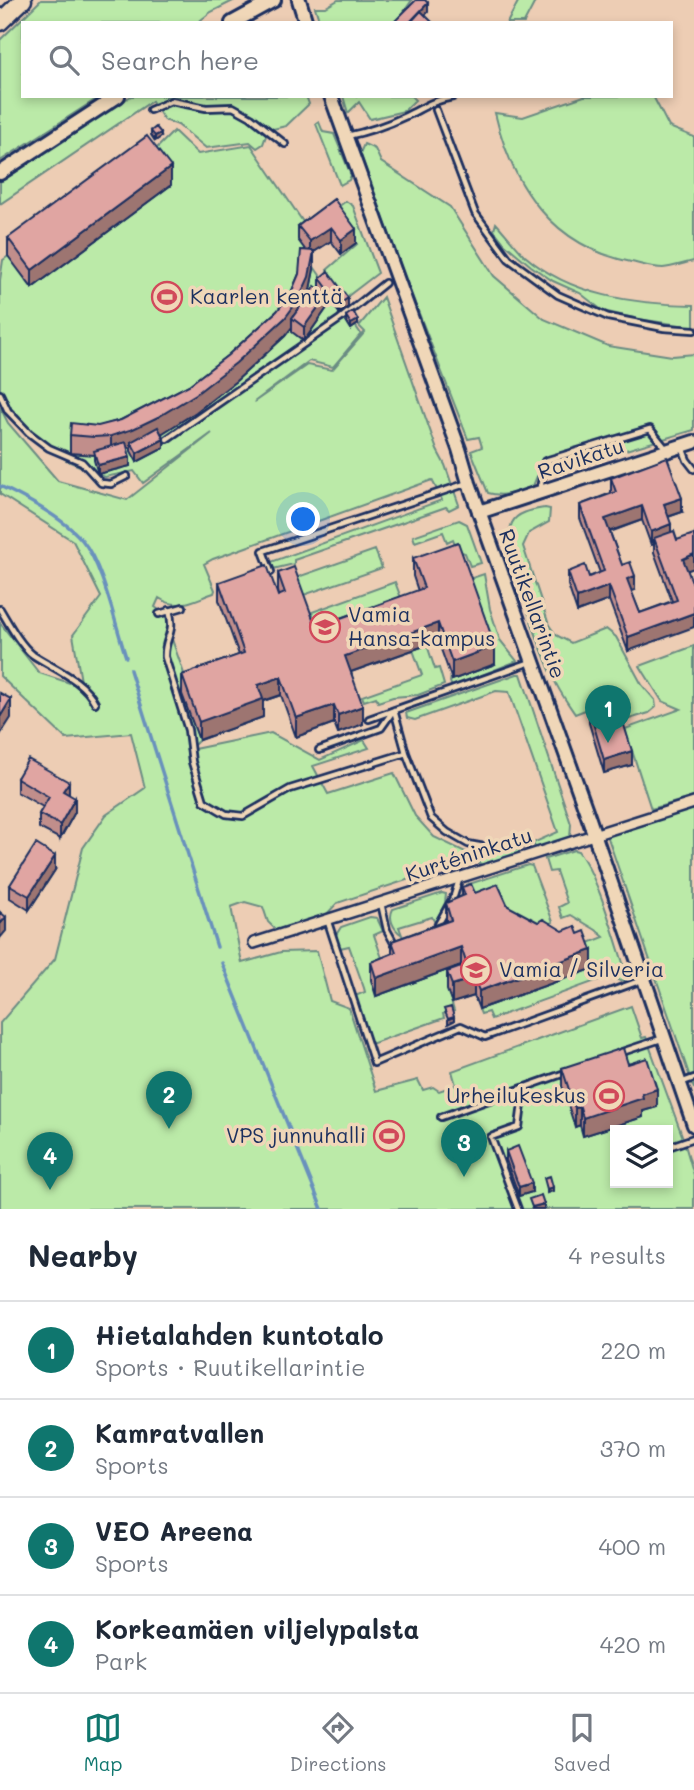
<!DOCTYPE html>
<meta charset="utf-8">
<style>
:root{--surface:#fff;--page:#f2f2f3;--text:#1f2937;--muted:#747a83;--line:#e0e1e3;--accent:#0f766e}
body{margin:0;font-family:Mali,sans-serif;background:var(--page);color:var(--text)}
.controls{position:absolute;right:21px;bottom:21px;display:grid;overflow:hidden;border-radius:0px;box-shadow:0 4px 10px #0003}
.controls button{width:63px;height:63px;display:grid;place-items:center;padding:0;border:0;border-bottom:2px solid var(--line);background:var(--surface);color:var(--text);font:35px sans-serif}
.you{position:absolute;left:304px;top:520px;width:24px;height:24px;margin:-18px;border:5px solid #fff;border-radius:50%;background:#1a73e8;box-shadow:0 0 0 10px #1a73e833}
.badge{display:grid;place-items:center;width:46px;height:46px;border-radius:50%;background:var(--accent);color:#fff;font-size:23px;font-weight:700}
.pin{position:absolute;translate:-50% -58px;filter:drop-shadow(0 2px 4px #0008)}
.pin::after{content:'';position:absolute;top:37px;width:24px;height:21px;background:inherit;clip-path:polygon(0 0,100% 0,50% 100%)}
.list{margin:0;padding:0;list-style:none}
h2{display:flex;justify-content:space-between;align-items:center;height:91px;margin:0;padding:0 28px;font-size:30px}
h2 small{font-size:23px;font-weight:400;color:var(--muted)}
.list li{display:grid;grid-template-columns:46px 1fr auto;gap:21px;align-items:center;box-sizing:border-box;height:98px;padding:0 28px;border-top:2px solid var(--line)}
.list b{display:block;font-size:26px;white-space:nowrap}
.list p{margin:0;font-size:23px;white-space:nowrap;color:var(--muted)}
.list em{font-size:23px;font-style:normal;color:var(--muted)}
.icon{flex:none;width:38px;height:38px;fill:none;stroke:currentColor;stroke-width:2;stroke-linecap:round;stroke-linejoin:round}
.map{position:relative;flex:none;width:694px;height:1209px;overflow:hidden}
.search{position:absolute;background:var(--surface);box-shadow:0 4px 10px #0003;left:21px;right:21px;top:21px;height:77px;display:flex;align-items:center;gap:18px;box-sizing:border-box;padding:0 24px;border-radius:0px;color:var(--muted);font-size:26px}
.sheet{height:483px;background:var(--surface)}
nav{display:flex;justify-content:space-around;align-items:center;box-sizing:border-box;height:98px;border-top:2px solid var(--line);background:var(--surface);font-size:19px;color:var(--muted)}
nav a{display:grid;justify-items:center;gap:4px}
nav .on{color:var(--accent)}
.map>svg:first-child{display:block}
</style>
<div class="map">
<svg width="694" height="1209" viewBox="0 0 694 1209">
<rect width="100%" height="100%" fill="#edcdb4"/>
<filter id="ink" filterUnits="userSpaceOnUse"><feTurbulence type="fractalNoise" baseFrequency=".0143" numOctaves="2"/><feDisplacementMap in="SourceGraphic" scale="14" xChannelSelector="R" yChannelSelector="G"/><feConvolveMatrix kernelMatrix="1 2 1 2 8 2 1 2 1" color-interpolation-filters="sRGB"/></filter>
<g filter="url(#ink)">
<!-- green -->
<path fill="#bbeaa8" stroke="#6b8c83" stroke-width="2" fill-rule="evenodd" d="M41 0H235L211 12 197 23H23V96H101L0 161V40Z
M338 0H412L396 23H320L315 7H326Z
M519 0H536L524 23H507Z
M131 96H306L309 104 286 126 268 130 263 144 257 148 250 142 206 148 178 125 164 120 152 101 0 204V182Z
M343 96H411L415 100 404 111 370 119 359 102 348 113Z
M584 96H653L669 127 694 137V261C684 263 673 267 663 268 653 268 641 264 631 262 553 246 512 187 495 113L523 117Z
M319 122 323 132 334 134 351 175 349 180 340 185 316 124Z
M174 131 198 154 251 145 316 241 303 251 361 334 333 367 309 361 254 402 307 365 332 370 365 332 359 326 383 297 437 450 445 465 459 505 449 510 446 507 294 560V564L273 569 271 562 442 500 432 480 213 559 204 564 215 590 214 593C193 600 179 611 159 598L155 607 163 613 172 612 174 615 167 625 190 691 183 694 199 740 189 750 271 733 320 760 364 740 369 748 313 766 328 794 394 773 415 816 434 837 476 857 337 903 325 916 276 930 268 922 263 907 245 902 231 907 242 963 281 952 317 951 330 1001 349 1008 376 1091 418 1080 423 1090 433 1087 439 1091 456 1085 452 1071 631 1006 642 1038 646 1037 683 1138 694 1175V1209H0V1023L55 959 83 848 106 815 145 788 131 733 66 739 0 676V623L39 673 82 687 73 635 101 597 73 541 0 494V407L8 423 58 481 127 500 212 433 143 483 134 471 105 477 68 461 31 437 4 405 0 394V280L3 260 157 148ZM615 1130H668V1183H615Z
M364 144 375 149 381 162 450 207 494 276 544 319 608 346 672 356 694 354V430L537 476 533 486C519 493 503 497 488 493L471 451 482 447 479 437 468 439 404 275 360 153Z
M346 201 353 206 378 273 344 299 327 270 357 244 334 210Z
M496 223C506 234 515 246 525 256 571 296 635 304 694 305V327L638 319 603 311 580 293 553 281 531 266 505 244 494 230Z
M545 508 550 509 549 522 529 533 523 546 549 625 556 635 571 643 606 629 616 637 642 685 655 700 656 707 649 713 629 719 616 698 575 714C567 702 558 690 553 677 541 650 501 547 512 523 517 512 533 510 545 508Z
M459 520 467 524 481 563 470 566 465 553 458 551 453 539 447 542 443 532 415 542 413 536Z
M375 550 382 568 298 597 292 579Z
M484 574 490 609 500 640 517 661 452 687 450 682 466 580Z
M395 582 401 598 317 628 312 612Z
M427 645 435 669 439 668 444 685 418 695 393 697 378 702 376 697 364 701 362 696 422 675 413 650Z
M694 646V797L651 809 625 729 681 709 662 701 640 666Z
M517 674H521L571 824 570 838 537 849 533 844 535 842 558 832 509 692 496 691 415 720 407 718 406 713Z
M694 808V1089L607 835Z
M519 849V854L484 867 476 860 496 852Z
M574 850 578 851C599 878 615 940 627 975L626 980 620 981 609 976 491 1019 488 1012 481 1014 479 1009 592 968 576 948 604 937 596 930 571 915 563 918 559 907 567 903 556 871 549 872 545 859Z
M528 865 532 866 553 922 525 933 464 890 466 885Z
M442 893 446 894 445 903 435 923 432 917 399 927 402 935C393 929 388 918 393 909Z
M370 917 377 918 383 931 374 935 382 958 376 996 461 965 467 983 448 990 454 1011 443 1014 444 1018 371 1044 355 996 365 992 364 988 349 946 340 948 336 935 341 927Z"/>
<g fill="none" stroke-linecap="round" stroke-linejoin="round">
<!-- stream -->
<path stroke="#6991bc" stroke-width="3.5" d="M0 486C25 498 64 518 82 540 103 565 115 624 126 657
M130 670 217 947
M222 963 322 1209"/>
<!-- lane casing -->
<g stroke="#1b2f5e" stroke-width="10">
<path id="lane" d="M150 110 171 101 206 108 233 107 251 117 285 144
M436 110 475 213 509 259 558 295 608 317 664 328 694 330
M347 136C367 132 387 125 406 116 423 108 433 100 453 97
M0 394 8 411 29 433 49 448 82 462 101 483 111 484 127 476
M167 439 340 319 385 283
M682 447 687 460 694 469
M540 489 545 461 650 429 667 450
M271 572 263 551 468 483
M0 609C9 624 20 645 33 655 54 669 83 679 95 703
M169 610C176 634 164 637 165 657L188 730 192 762 204 801 226 814 243 816 290 789 406 753 394 710
M159 614 183 607
M369 719 531 662
M319 750 381 728 393 711
M406 753 431 818 447 832 468 844 490 848 507 843 527 844
M381 903 387 930 394 943
M327 919 374 1063 461 1026 485 1037 642 980
M436 928 454 896 459 880
M619 1053 661 1039
M683 1082 694 1078
M441 1117 565 1073
M668 1147 694 1138
M518 1209 491 1137 519 1127 524 1089"/>
</g>
<!-- street casing -->
<g stroke="#1b2f5e" stroke-width="14">
<path id="street" d="M254 943 694 803"/>
</g>
<!-- secondary casing -->
<g stroke="#1b2f5e" stroke-width="18">
<path id="secondary" d="M299 0 306 23
M232 23 274 0
M331 96 459 449 469 483 587 813 694 1125
M0 173 118 96
M479 512 694 442"/>
</g>
<!-- highway casing -->
<g stroke="#1b2f5e" stroke-width="21">
<path id="highway" d="M0 22 23 0"/>
</g>
<!-- lane -->
<use href="#lane" stroke="#f0d7b8" stroke-width="4.5"/>
<!-- street -->
<use href="#street" stroke="#f0d7b8" stroke-width="9"/>
<!-- secondary -->
<use href="#secondary" stroke="#f0d7b8" stroke-width="12"/>
<!-- highway -->
<use href="#highway" stroke="#f0d7b8" stroke-width="16"/>
</g>
<!-- wall -->
<path fill="#c18e8b" stroke="#1b2f5e" stroke-width="2" fill-rule="evenodd" d="M151 131 161 137 155 141 151 135Z
M171 185 32 288 8 256V238Z
M334 199 356 243 341 254 331 241 314 252V269L309 294 324 293 320 287V278L348 307 339 313 327 296V308L304 341 292 332V327L285 336 236 381 196 412 162 433 164 448 137 462 131 451V447L127 448 130 466 98 474 94 460V455L70 453V435L121 420 189 385 228 355 277 311 291 293 299 274 306 251 298 240V226Z
M346 316 358 324 351 329 346 321Z
M611 478 682 512 668 517 671 532 694 587 628 651 609 600 577 612 568 585V572L589 577 600 573 580 518V505L611 493ZM642 520 651 545 654 544V552L672 601 640 613 631 591 635 590 622 565 610 532Z
M413 558 495 664 452 680 438 641 351 672 363 724 338 733 334 723 296 737 281 695 263 701V717L199 740 182 694V675L239 655 219 600V582L278 596 279 595 278 591V573L316 627 418 591 413 576Z
M596 702 632 765 604 773 589 723V709L596 707Z
M17 778 69 795 75 812 60 839 39 828V814L43 807 17 792Z
M55 870 29 910 10 898V885Z
M462 887 475 893 508 906 592 969 479 1009 474 996 452 1003 447 990V972L462 967 461 965 376 996 371 980V962L392 954V941L446 921V903L462 896Z
M628 1064 657 1107 643 1111V1117L583 1136 580 1125 575 1127 562 1086V1068Z
M506 1151 532 1192 519 1196 506 1160Z"/>
<!-- shaded-wall -->
<path fill="#9d7471" stroke="#1b2f5e" stroke-width="2" d="M428 3V12L418 23H409Z
M161 133V137L155 141V136Z
M171 167V185L32 288V270Z
M331 227V241L314 252V269L309 295 292 318V327L285 336 236 381 196 412 158 436 131 442V447L111 454V436L158 417 285 318 310 255V241Z
M356 229V243L341 254V240Z
M327 295V308L304 341V327Z
M348 298V307L339 313V304Z
M358 320V324L351 329V324Z
M164 439V448L137 462V453Z
M130 457V466L98 474V465Z
M682 498V512L664 518V504Z
M642 506V520L605 533V519Z
M671 524V538H654V544L651 545V532Z
M694 554V568L683 572V559Z
M635 576V590L627 592V579Z
M609 586V600L577 612V598Z
M694 613V627L628 651V637Z
M438 623V641L345 674V656Z
M495 646V664L452 680V662Z
M281 677V695L263 701V717L199 740V722L258 685Z
M11 699V718L0 735V717Z
M334 705V723L296 737V718Z
M363 706V724L338 733V715Z
M632 751V765L604 773V760Z
M69 782V795L63 791Z
M75 798V812L60 839V825Z
M55 856V870L29 910V896Z
M6 917V931L0 938V924Z
M461 947V965L376 996V978Z
M592 950V969L479 1009V991Z
M474 978V996L452 1003V985Z
M454 1017V1021L448 1024V1019Z
M657 1089V1107L643 1111V1117L583 1136V1118L642 1094Z
M580 1107V1125L575 1127V1108Z
M532 1183V1192L519 1196V1187Z
M553 1187V1191L547 1193V1189Z
M544 1204V1209H532V1207Z"/>
<!-- building -->
<path fill="#e0a5a2" stroke="#1b2f5e" stroke-width="2" d="M416 0H425L428 3 409 23H393Z
M421 11 433 23H410Z
M156 127 161 133 155 136 151 131Z
M147 136 171 167 32 270 8 238Z
M334 199 356 229 341 240 331 227 310 241 298 226Z
M301 250 314 251 309 277 299 299 285 318 236 363 196 394 158 417 133 429 111 436 94 437 70 435 71 423 98 426 121 420 189 385 228 355 277 311 291 293 299 274Z
M328 271 348 298 339 304 320 278Z
M315 286 327 295 304 327 292 318Z
M353 311 358 320 351 324 346 316Z
M158 427 164 439 137 453 131 442Z
M126 442 130 457 98 465 94 451Z
M667 457 682 498 664 504 671 524 651 532 642 506 605 519 622 565 630 562 635 576 627 579 640 613 677 600 654 538 674 531 677 540 694 534V554L683 559 694 587V613L628 637 609 586 577 598 568 572 585 565 589 577 604 571 580 505 616 492 611 478Z
M458 542 495 646 452 662 438 623 345 656 363 706 338 715 334 705 296 718 281 677 258 685 263 699 199 722 182 675 244 653 219 582 267 565 278 596 285 593 278 573 294 567 316 627 424 588 413 558Z
M0 693 11 699 0 717Z
M615 696 632 751 604 760 589 709 597 707 596 702Z
M28 759 69 782 63 791 75 798 60 825 39 814 49 797 17 778Z
M36 844 55 856 29 896 10 885Z
M471 884 475 893 498 884 508 906 538 922 543 919 563 931 575 926 578 934 585 931 592 950 479 991 474 978 452 985 447 972 467 965 461 947 376 978 371 962 396 952 392 941 451 920 446 903 465 895 462 887Z
M0 912 6 917 0 924Z
M451 1007 454 1017 448 1019 444 1009Z
M623 1048 628 1064 647 1058 657 1089 642 1094 643 1098 583 1118 580 1107 575 1108 562 1068Z
M518 1146 532 1183 519 1187 506 1151Z
M550 1176 553 1187 547 1189 544 1178Z
M541 1195 544 1204 532 1207 529 1199Z"/>
</g>
<!-- icons -->
<defs>
<g id="stadium-ring" transform="scale(1.575)"><circle r="9.5" fill="#f0d7b8" stroke="#d1495b" stroke-width="1.5"/><path d="M0-5a6.5 5 0 1 0 0 10a6.5 5 0 1 0 0-10ZM-3.5-1.8h7v3.6h-7Z" fill="#d1495b"/></g>
<g id="school-ring" transform="scale(1.575)"><circle r="9.5" fill="#f0d7b8" stroke="#d1495b" stroke-width="1.5"/><path d="M0-5L7-2L0 1L-7-2ZM-4 1L0 2.5L4 1V4Q0 6-4 4Z" fill="#d1495b"/></g>
</defs>
<g fill-rule="evenodd">
<use href="#stadium-ring" x="167" y="297"/>
<use href="#school-ring" x="325" y="627"/>
<use href="#school-ring" x="476" y="970"/>
<use href="#stadium-ring" x="609" y="1096"/>
<use href="#stadium-ring" x="389" y="1136"/>
</g>
<g text-anchor="middle" stroke-width="7" stroke-linejoin="round" paint-order="stroke">
<!-- poi labels -->
<g font-size="21" fill="#1b2f5e" stroke="#f0d7b8" text-anchor="start">
<text x="190" y="304">Kaarlen kenttä</text>
<text x="348" y="622">Vamia<tspan x="348" dy="24">Hansa-kampus</tspan></text>
<text x="499" y="977">Vamia / Silveria</text>
<text x="586" y="1103" text-anchor="end">Urheilukeskus</text>
<text x="366" y="1143" text-anchor="end">VPS junnuhalli</text>
</g>
<!-- street labels -->
<g font-size="21" fill="#1b2f5e" stroke="#f0d7b8">
<text transform="translate(581 459) rotate(-18)" y="7">Ravikatu</text>
<text transform="translate(532 604) rotate(70)" y="7">Ruutikellarintie</text>
<text transform="translate(469 855) rotate(-18)" y="7">Kurténinkatu</text>
</g>
</g>
</svg>
<div class="controls">
<button><svg class="icon" aria-label="layers" viewBox="0 0 24 24"><path d="M12 4l9 5-9 5-9-5zM3 14l9 5 9-5"/></svg></button>
</div>
<div class="you"></div>
<div class="pin badge" style="left:608px;top:743px">1</div>
<div class="pin badge" style="left:169px;top:1129px">2</div>
<div class="pin badge" style="left:464px;top:1177px">3</div>
<div class="pin badge" style="left:50px;top:1190px">4</div>
<div class="search"><svg class="icon" aria-label="search" viewBox="0 0 24 24"><circle cx="10" cy="10" r="6"/><path d="M15 15l6 6"/></svg>Search here</div>
</div>
<section class="sheet">
<h2>Nearby<small>4 results</small></h2>
<ul class="list">
<li><span class="badge">1</span><div><b>Hietalahden kuntotalo</b><p>Sports · Ruutikellarintie</p></div><em>220 m</em></li>
<li><span class="badge">2</span><div><b>Kamratvallen</b><p>Sports</p></div><em>370 m</em></li>
<li><span class="badge">3</span><div><b>VEO Areena</b><p>Sports</p></div><em>400 m</em></li>
<li><span class="badge">4</span><div><b>Korkeamäen viljelypalsta</b><p>Park</p></div><em>420 m</em></li>
</ul>
</section>
<nav>
<a class="on"><svg class="icon" aria-label="map" viewBox="0 0 24 24"><path d="M3 6l6-2 6 2 6-2v14l-6 2-6-2-6 2zM9 4v14M15 6v14"/></svg>Map</a>
<a><svg class="icon" aria-label="directions" viewBox="0 0 24 24"><path d="M12 3l9 9-9 9-9-9zM9 14v-3h6M13 9l2 2-2 2"/></svg>Directions</a>
<a><svg class="icon" aria-label="saved" viewBox="0 0 24 24"><path d="M7 4h10v16l-5-4-5 4z"/></svg>Saved</a>
</nav>
